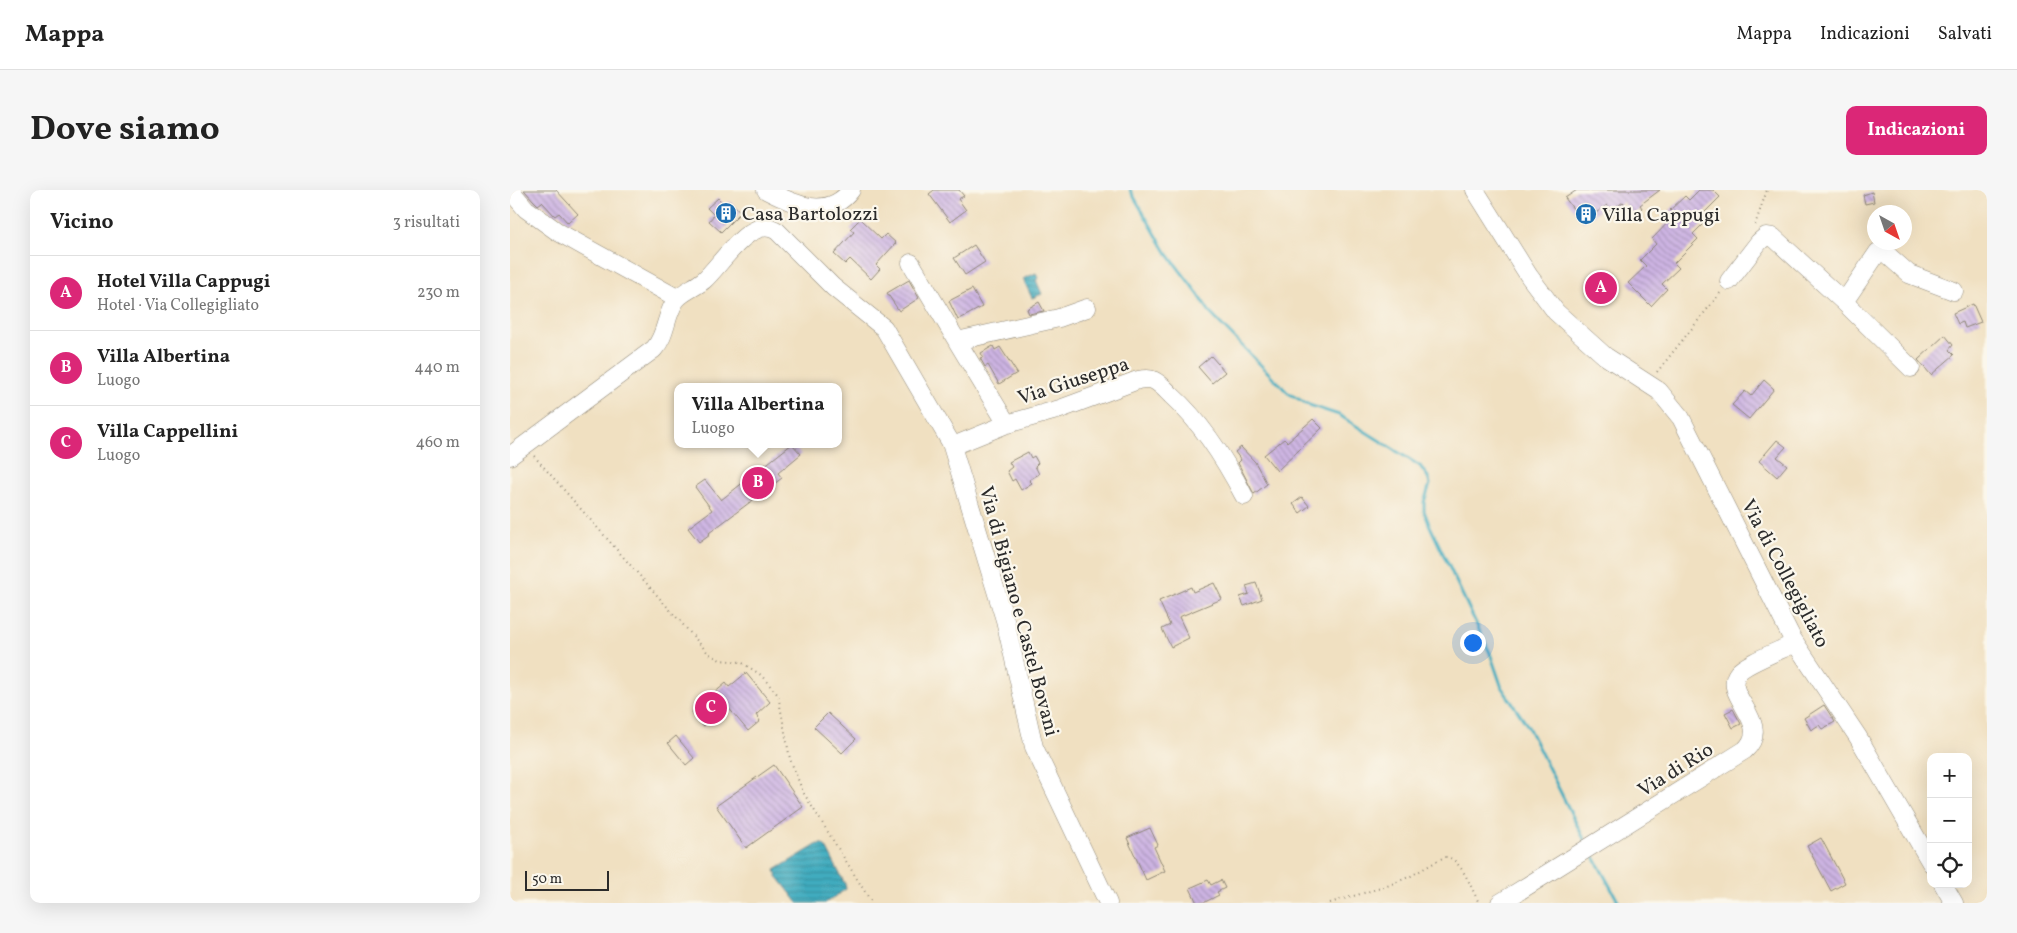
<!DOCTYPE html>
<html lang="it">
<meta charset="utf-8">
<style>
:root{--surface:#fff;--page:#f6f6f6;--text:#222;--muted:#767676;--line:#e0e0e0;--accent:#db2777}
body{margin:0;font-family:Vollkorn,serif;background:var(--page);color:var(--text)}
.controls{position:absolute;right:15px;bottom:15px;display:grid;overflow:hidden;border-radius:10px;box-shadow:0 5px 20px #0002}
.controls button{width:45px;height:45px;display:grid;place-items:center;padding:0;border:0;border-bottom:1px solid var(--line);background:var(--surface);color:var(--text);font:25px sans-serif}
.compass{position:absolute;left:1357px;top:15px;width:45px;height:45px;border-radius:50%;background:var(--surface);box-shadow:0 5px 20px #0002;rotate:140deg}
.scale{position:absolute;left:15px;bottom:12px;width:84px;box-sizing:border-box;padding-left:5px;border:2px solid #2b2b2b;border-top:0;font-size:14px;line-height:18px;white-space:nowrap;color:#2b2b2b;-webkit-text-stroke:4px #fbf7ec;paint-order:stroke}
.you{position:absolute;left:962px;top:452px;width:18px;height:18px;margin:-12px;border:4px solid #fff;border-radius:50%;background:#1a73e8;box-shadow:0 0 0 8px #1a73e833}
.badge{display:grid;place-items:center;width:32px;height:32px;border-radius:50%;background:var(--accent);color:#fff;font-size:16px;font-weight:700}
.pin{position:absolute;translate:-50% -50%;border:2px solid #fff;box-shadow:0 1px 5px #0006}
.popup{position:absolute;left:164px;top:193px;width:168px;height:65px;box-sizing:border-box;display:grid;place-content:center;border-radius:10px;background:var(--surface);filter:drop-shadow(0 1px 4px #0005);font-size:16px;white-space:nowrap;color:var(--muted)}
.popup b{font-size:19px;color:var(--text)}
.popup::after{content:'';position:absolute;left:50%;top:100%;margin-left:-10px;border:10px solid transparent;border-top-color:var(--surface)}
.list{margin:0;padding:0;list-style:none}
h2{display:flex;justify-content:space-between;align-items:center;height:65px;margin:0;padding:0 20px;font-size:21px}
h2 small{font-size:16px;font-weight:400;color:var(--muted)}
.list li{display:grid;grid-template-columns:32px 1fr auto;gap:15px;align-items:center;box-sizing:border-box;height:75px;padding:0 20px;border-top:1px solid var(--line)}
.list b{display:block;font-size:19px;white-space:nowrap}
.list p{margin:0;font-size:16px;white-space:nowrap;color:var(--muted)}
.list em{font-size:16px;font-style:normal;color:var(--muted)}
.icon{flex:none;width:28px;height:28px;fill:none;stroke:currentColor;stroke-width:2;stroke-linecap:round;stroke-linejoin:round}
.map{position:relative;flex:none;width:1477px;height:713px;overflow:hidden;border-radius:10px}
header{display:flex;align-items:center;gap:30px;box-sizing:border-box;height:70px;padding:0 25px;background:var(--surface);border-bottom:1px solid var(--line)}
header strong{font-size:24px}
nav{display:flex;gap:28px;margin-inline-start:auto;font-size:18px}
.intro{display:flex;align-items:center;justify-content:space-between;box-sizing:border-box;height:120px;padding:0 30px}
h1{margin:0;font-size:35px}
.button{padding:12px 22px;border-radius:10px;background:var(--accent);color:#fff;font-size:18px;font-weight:700}
main{display:flex;gap:30px;padding:0 30px}
aside{flex:1;background:var(--surface);border-radius:10px;box-shadow:0 5px 20px #0002}
.map>svg:first-child{display:block}
</style>
<header>
<strong>Mappa</strong>
<nav><a>Mappa</a><a>Indicazioni</a><a>Salvati</a></nav>
</header>
<div class="intro"><h1>Dove siamo</h1><a class="button">Indicazioni</a></div>
<main>
<aside>
<h2>Vicino<small>3 risultati</small></h2>
<ul class="list">
<li><span class="badge">A</span><div><b>Hotel Villa Cappugi</b><p>Hotel · Via Collegigliato</p></div><em>230 m</em></li>
<li><span class="badge">B</span><div><b>Villa Albertina</b><p>Luogo</p></div><em>440 m</em></li>
<li><span class="badge">C</span><div><b>Villa Cappellini</b><p>Luogo</p></div><em>460 m</em></li>
</ul>
</aside>
<div class="map">
<svg width="1477" height="713" viewBox="0 0 1477 713">
<defs>
<pattern id="water-rules" width="6" height="5" patternUnits="userSpaceOnUse" patternTransform="scale(1.25)"><rect width="6" height="5" fill="#40acbf"/><path d="M0 2.5h6" fill="none" stroke="#368c9b"/></pattern>
<pattern id="building-back-hatch" width="6" height="6" patternUnits="userSpaceOnUse" patternTransform="scale(1.25)"><rect width="6" height="6" fill="#cdb4e3"/><path d="M-1 5l2 2M0 0l6 6M5-1l2 2" fill="none" stroke="#a793b8"/></pattern>
</defs>
<rect width="100%" height="100%" fill="#fbf7ec"/>
<filter id="ink" filterUnits="userSpaceOnUse"><feTurbulence type="fractalNoise" baseFrequency=".02" numOctaves="2"/><feDisplacementMap in="SourceGraphic" scale="10" xChannelSelector="R" yChannelSelector="G"/><feConvolveMatrix kernelMatrix="1 2 1 2 8 2 1 2 1" color-interpolation-filters="sRGB"/></filter>
<filter id="wash" filterUnits="userSpaceOnUse"><feTurbulence type="fractalNoise" baseFrequency=".0096" numOctaves="4" result="noise"/><feDisplacementMap in="SourceGraphic" scale="20" xChannelSelector="R" yChannelSelector="G"/><feGaussianBlur stdDeviation="1.12" result="paint"/><feColorMatrix in="noise" values="0 0 0 0 0 0 0 0 0 0 0 0 0 0 0 0 0 1.4 0 .05"/><feComposite in="paint" operator="in"/></filter>
<g filter="url(#wash)">
<rect width="100%" height="100%" fill="#f0e0c1"/>
<!-- water -->
<path fill="url(#water-rules)" stroke="#366c75" d="M526 83 529 88 526 90 532 104 522 108 513 89Z
M308 654H313L316 657 335 694 336 699 315 713H288L267 686 265 680Z"/>
<g fill="none" stroke-linecap="round" stroke-linejoin="round">
<!-- stream -->
<path stroke="#40acbf" stroke-width="3" d="M620 0 656 62 688 104 701 124 778 203 799 215 829 225 910 276 918 287 920 294 914 312V321L919 334 980 463 992 498 1017 535 1075 651
M1083 665 1109 713"/>
</g>
<g id="blocks">
<!-- building -->
<path fill="url(#building-back-hatch)" d="M14 0H46L68 24 58 33 49 23 45 26 32 12 28 15 24 11Z
M424 0H449L454 6 448 9 456 20 440 32 419 4Z
M1067 0H1150L1130 15 1132 18 1123 25 1113 12 1101 21 1097 15 1073 32 1055 8Z
M1189 0H1203L1210 7 1194 23 1199 28 1183 44 1188 49 1164 73 1169 78 1152 94 1157 99 1141 116 1118 93 1136 76 1130 70 1146 54 1142 49 1165 25 1160 20 1175 6 1179 10Z
M1362 2 1364 12 1355 14 1353 5Z
M208 8 215 15 219 11 231 22 211 42 199 31 204 25 197 18Z
M350 29 371 49 376 44 386 53 366 75 370 79 361 89 340 69 335 74 324 64 344 42 340 39Z
M464 55 475 72 455 85 444 68Z
M399 90 409 108 389 121 377 103Z
M462 99 472 117 448 130 439 111Z
M529 112 534 121 519 124 517 119Z
M1463 114 1471 132 1455 138 1453 132 1448 134 1443 123Z
M1435 145 1443 155 1439 160 1444 165 1421 185 1408 170Z
M483 156 485 160 490 157 507 183 489 194 478 175 475 177 470 168 473 167 471 163Z
M701 166 715 182 702 193 688 177Z
M1254 190 1264 199 1239 229 1222 215 1235 201 1241 206Z
M803 229 812 238 767 281 754 265 774 249 777 252Z
M1267 250 1276 257 1267 267 1277 275 1267 287 1249 271Z
M282 254 291 264 268 283 272 288 199 343 200 344 189 352 178 338 202 320 185 297 195 290 211 310Z
M731 257 745 272 757 294 744 304 728 273 731 270 725 262Z
M518 262 521 268 524 266 528 273 525 276 529 284 519 290 522 293 511 300 505 289 502 291 497 281 502 277 499 272Z
M792 307 799 316 790 323 783 314Z
M704 393 712 409 669 427 679 448 661 457 652 439 660 435 649 411 681 397 683 402Z
M746 393 752 409 734 416 730 407 739 404 736 396Z
M236 483 260 512 246 525 250 531 238 541 217 516 193 536 182 522 216 493 219 497Z
M1314 515 1325 532 1312 539 1309 535 1301 540 1294 528Z
M1223 519 1231 534 1223 538 1215 523Z
M318 523 346 549 332 563 304 537Z
M166 546 184 568 176 575 158 553Z
M264 575 293 617 236 658 206 616Z
M640 638 648 655 644 657 655 681 636 690 617 648Z
M1311 648 1335 693 1321 701 1297 656Z
M698 690 701 695 711 690 715 698 707 702 709 705 693 713H687L680 698Z"/>
</g>
</g>
<g filter="url(#ink)">
<use href="#blocks" fill-opacity="0" stroke="#8e8676" stroke-width="1"/>
<g fill="none" stroke-linecap="round" stroke-linejoin="round">
<!-- minor casing -->
<g stroke="#8e8676" stroke-width="19">
<path id="minor" d="M0 0 16 19 48 42 167 108
M256 0C283 14 318 31 341 0
M965 0 1019 86 1046 122 1095 166 1149 201 1171 228 1282 448 1348 547 1421 673
M401 73 447 151
M1219 91 1249 52 1256 46 1263 47 1334 112 1401 178
M1334 112 1368 62 1373 61 1399 84 1444 101
M497 234 447 151 549 128 577 118
M443 256 497 234 550 219 628 190C633 189 638 188 643 190 650 193 656 200 661 205 693 234 715 269 734 306
M0 266 144 159C157 145 155 125 166 110 172 102 186 97 194 90 211 75 242 23 267 41L323 97 374 138 441 253 495 430 524 557 598 713
M1433 694 1444 713
M990 713 1235 560C1264 533 1211 505 1228 483 1234 474 1274 459 1285 453"/>
</g>
<!-- path -->
<path stroke="#8e8676" stroke-width="2" stroke-dasharray="1 4" stroke-linecap="butt" d="M1245 35 1257 0
M1147 182 1211 102
M24 266 198 463 210 470 231 472 251 485 268 505 280 569 293 602 362 713
M820 713 877 696 901 686 934 667C950 665 962 700 969 713"/>
<!-- minor -->
<use href="#minor" stroke="#fff" stroke-width="18"/>
</g>
</g>
<!-- icons -->
<defs>
<g id="building-disc" transform="scale(1.125)"><circle r="9.5" fill="#1f6fb2" stroke="#fbf7ec"/><path d="M-4-6H4V6H1V3H-1V6H-4ZM-2.5-4.3h1.7v1.8h-1.7ZM.8-4.3h1.7v1.8H.8ZM-2.5-1h1.7V.8h-1.7ZM.8-1h1.7V.8H.8Z" fill="#fff"/></g>
</defs>
<g fill-rule="evenodd">
<use href="#building-disc" x="216" y="23"/>
<use href="#building-disc" x="1076" y="24"/>
</g>
<g text-anchor="middle" stroke-width="4.5" stroke-linejoin="round" paint-order="stroke">
<!-- poi labels -->
<g font-size="20" fill="#2b2b2b" stroke="#fbf7ec" text-anchor="start">
<text x="232" y="30">Casa Bartolozzi</text>
<text x="1092" y="31">Villa Cappugi</text>
</g>
<!-- street labels -->
<g font-size="20" fill="#2b2b2b" stroke="#fbf7ec">
<text transform="translate(563 190) rotate(-18)" y="7">Via Giuseppa</text>
<text transform="translate(1276 383) rotate(62)" y="7">Via di Collegigliato</text>
<text transform="translate(510 421) rotate(75)" y="7">Via di Bigiano e Castel Bovani</text>
<text transform="translate(1165 579) rotate(-32)" y="7">Via di Rio</text>
</g>
</g>
</svg>
<div class="controls">
<button>+</button>
<button>−</button>
<button><svg class="icon" aria-label="locate" viewBox="0 0 24 24"><circle cx="12" cy="12" r="6"/><path d="M12 2v4M12 18v4M2 12h4M18 12h4"/></svg></button>
</div>
<svg class="compass" viewBox="-18 -18 36 36"><path d="M0-13l5 13h-10z" fill="#e53935"/><path d="M0 13l5-13h-10z" fill="#767676"/></svg>
<div class="scale">50 m</div>
<div class="you"></div>
<div class="pin badge" style="left:1091px;top:98px">A</div>
<div class="pin badge" style="left:248px;top:293px">B</div>
<div class="popup"><b>Villa Albertina</b>Luogo</div>
<div class="pin badge" style="left:201px;top:518px">C</div>
</div>
</main>
